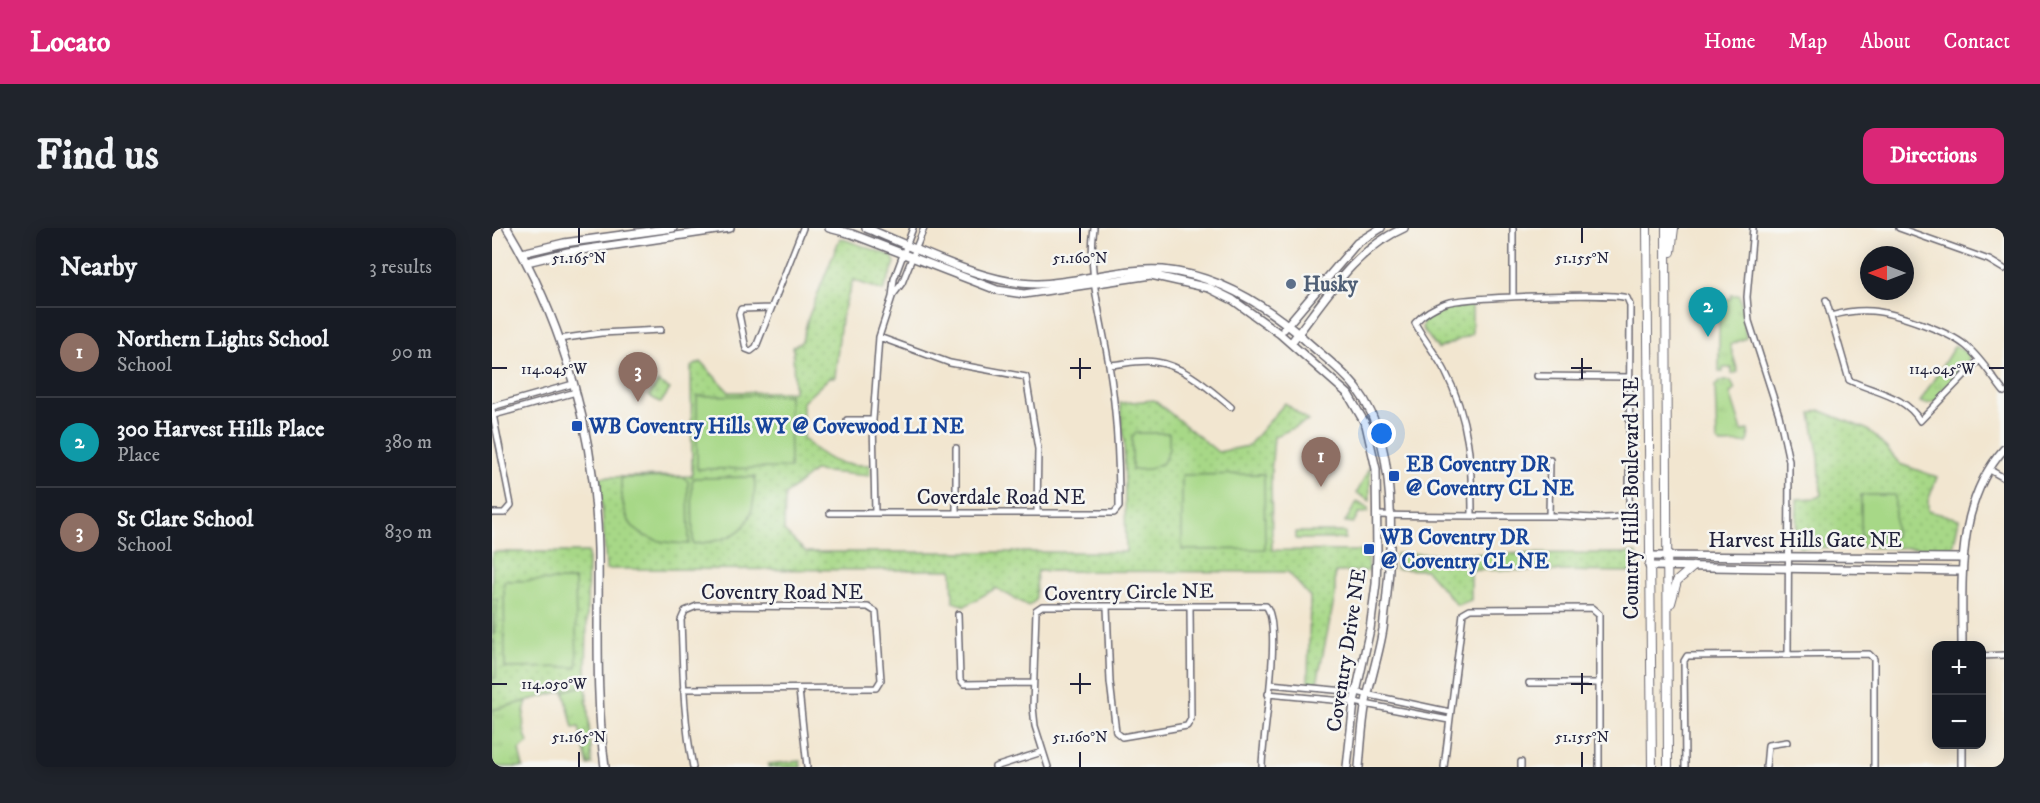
<!DOCTYPE html>
<meta charset="utf-8">
<style>
:root{--surface:#171b24;--page:#20242c;--text:#f1f3f6;--muted:#9ea1a6;--line:#363941;--accent:#db2777}
body{margin:0;font-family:"IM FELL DW Pica",serif;background:var(--page);color:var(--text)}
.controls{position:absolute;right:18px;bottom:18px;display:grid;overflow:hidden;border-radius:12px;box-shadow:0 3px 15px #0003}
.controls button{width:54px;height:54px;display:grid;place-items:center;padding:0;border:0;border-bottom:2px solid var(--line);background:var(--surface);color:var(--text);font:30px sans-serif}
.compass{position:absolute;left:1368px;top:18px;width:54px;height:54px;border-radius:50%;background:var(--surface);box-shadow:0 3px 15px #0003;rotate:270deg}
.you{position:absolute;left:890px;top:206px;width:21px;height:21px;margin:-15px;border:4px solid #fff;border-radius:50%;background:#1a73e8;box-shadow:0 0 0 9px #1a73e833}
.badge{display:grid;place-items:center;width:39px;height:39px;border-radius:50%;background:var(--accent);color:#fff;font-size:20px;font-weight:700}
.pin{position:absolute;translate:-50% -50px;filter:drop-shadow(0 2px 3px #0008)}
.pin::after{content:'';position:absolute;top:32px;width:21px;height:18px;background:inherit;clip-path:polygon(0 0,100% 0,50% 100%)}
.list{margin:0;padding:0;list-style:none}
h2{display:flex;justify-content:space-between;align-items:center;height:78px;margin:0;padding:0 24px;font-size:26px}
h2 small{font-size:20px;font-weight:400;color:var(--muted)}
.list li{display:grid;grid-template-columns:39px 1fr auto;gap:18px;align-items:center;box-sizing:border-box;height:90px;padding:0 24px;border-top:2px solid var(--line)}
.list b{display:block;font-size:22px;white-space:nowrap}
.list p{margin:0;font-size:20px;white-space:nowrap;color:var(--muted)}
.list em{font-size:20px;font-style:normal;color:var(--muted)}
.map{position:relative;flex:none;width:1512px;height:539px;overflow:hidden;border-radius:12px}
header{display:flex;align-items:center;gap:36px;box-sizing:border-box;height:84px;padding:0 30px;background:var(--accent);color:#fff}
header strong{font-size:28px}
nav{display:flex;gap:33px;margin-inline-start:auto;font-size:21px}
.intro{display:flex;align-items:center;justify-content:space-between;box-sizing:border-box;height:144px;padding:0 36px}
h1{margin:0;font-size:42px}
.button{padding:15px 27px;border-radius:12px;background:var(--accent);color:#fff;font-size:21px;font-weight:700}
main{display:flex;gap:36px;padding:0 36px}
aside{flex:1;background:var(--surface);border-radius:12px;box-shadow:0 3px 15px #0003}
.map>svg:first-child{display:block}
</style>
<header>
<strong>Locato</strong>
<nav><a>Home</a><a>Map</a><a>About</a><a>Contact</a></nav>
</header>
<div class="intro"><h1>Find us</h1><a class="button">Directions</a></div>
<main>
<aside>
<h2>Nearby<small>3 results</small></h2>
<ul class="list">
<li><span class="badge" style="background:#8d6e63">1</span><div><b>Northern Lights School</b><p>School</p></div><em>90 m</em></li>
<li><span class="badge" style="background:#0f9aa8">2</span><div><b>300 Harvest Hills Place</b><p>Place</p></div><em>380 m</em></li>
<li><span class="badge" style="background:#8d6e63">3</span><div><b>St Clare School</b><p>School</p></div><em>830 m</em></li>
</ul>
</aside>
<div class="map">
<svg width="1512" height="539" viewBox="0 0 1512 539">
<defs>
<pattern id="grass-tufts" width="24" height="20" patternUnits="userSpaceOnUse" patternTransform="scale(1.5)"><rect width="24" height="20" fill="#a7d887"/><path d="M3 7l-1-3M5 7V3M7 7l1-3M15 17l-1-3M17 17v-4M19 17l1-3" fill="none" stroke="#8fb975"/></pattern>
<pattern id="park-dots" width="8" height="8" patternUnits="userSpaceOnUse" patternTransform="scale(1.5)"><rect width="8" height="8" fill="#a7d887"/><path d="M2 2h.1M6 6h.1" fill="none" stroke="#8fb975" stroke-width="1.8" stroke-linecap="round"/></pattern>
</defs>
<rect width="100%" height="100%" fill="#f6f6f2"/>
<filter id="ink" filterUnits="userSpaceOnUse"><feTurbulence type="fractalNoise" baseFrequency=".0167" numOctaves="2"/><feDisplacementMap in="SourceGraphic" scale="12" xChannelSelector="R" yChannelSelector="G"/><feConvolveMatrix kernelMatrix="1 2 1 2 8 2 1 2 1" color-interpolation-filters="sRGB"/></filter>
<filter id="wash" filterUnits="userSpaceOnUse"><feTurbulence type="fractalNoise" baseFrequency=".008" numOctaves="4" result="noise"/><feDisplacementMap in="SourceGraphic" scale="24" xChannelSelector="R" yChannelSelector="G"/><feGaussianBlur stdDeviation="1.35" result="paint"/><feColorMatrix in="noise" values="0 0 0 0 0 0 0 0 0 0 0 0 0 0 0 0 0 1.4 0 .05"/><feComposite in="paint" operator="in"/></filter>
<g filter="url(#wash)">
<rect width="100%" height="100%" fill="#f2e6d0"/>
<!-- grass -->
<path fill="url(#grass-tufts)" stroke="#647d61" stroke-width="1.5" d="M1239 67H1248L1254 110 1238 117 1246 144 1240 146V140H1231V144H1227V76H1225V71H1239Z
M1463 117 1477 127 1476 138 1442 174 1434 176 1428 174Z
M1228 153H1239L1243 162 1238 165 1250 203 1256 202 1257 211 1255 215 1229 216 1225 213 1223 158Z
M878 238V273L865 265Z
M865 274 876 280V284L867 286 861 295 853 294Z
M804 304H853V311H804Z
M94 457 100 536 96 537 87 499 81 500 72 463Z
M35 473C30 489 30 499 36 515L27 522 31 539H0V482Z"/>
<!-- park -->
<path fill="url(#park-dots)" stroke="#647d61" stroke-width="1.5" d="M348 10 400 28 403 35 391 63 361 52 349 90 343 149H338L311 174V210C334 233 345 238 378 237V248L322 243 293 267 292 303 314 324H634L632 216 628 175 662 172 726 224 756 218 793 175 816 193 782 209 779 245 780 322 864 323 876 324 877 343 843 344V368L825 455 816 454 818 369 796 344 545 343 544 372 536 378 504 360 473 378 461 374 460 342 114 341 108 249 200 248 199 139 209 134 237 164H302L301 119 310 113 316 90Z
M980 76V106L946 121 930 100 932 92 955 81Z
M166 154 178 161 169 175 157 168Z
M1327 182 1374 201 1384 208 1408 236 1445 249 1436 273V283L1467 291 1461 320 1308 319 1304 312 1305 271 1324 270 1329 267 1327 230 1319 186Z
M0 324H96L94 457 0 482Z
M1145 325 1146 344 979 342V372L965 377 934 342 904 341V326Z
M308 533 309 539H276V536Z"/>
<!-- pitch -->
<path fill="#a7d887" stroke="#647d61" stroke-width="1.5" d="M297 167 298 240 205 241V168Z
M644 205H677V221L671 235 657 241 640 242V209Z
M772 246 773 321 690 322V247Z
M191 249 196 253 197 316C146 314 129 302 129 250Z
M263 249C263 299 251 311 201 316L200 253 203 250Z
M1369 267H1403V308H1369Z
M83 352 85 439 13 440 12 353Z
M0 371H5L4 405 2 407Z
M1 412 4 416V450H0Z"/>
</g>
<g filter="url(#ink)">
<g fill="none" stroke-linecap="round" stroke-linejoin="round">
<!-- minor casing -->
<g stroke="#6b676f" stroke-width="8">
<path id="minor" d="M1021 0V69
M1261 0 1255 69 1257 93 1287 187 1297 233 1296 426
M1407 0 1497 32 1512 41
M401 67 410 55 432 0
M1334 72 1357 152C1383 165 1413 167 1428 193L1487 132
M279 80 249 81 247 86 254 121 259 123 264 119 311 0
M1339 88C1352 84 1365 82 1380 83 1404 85 1456 103 1474 118 1489 130 1500 149 1512 164
M387 109 458 135 534 149 546 221 545 285
M67 111 109 105 169 102
M617 137C632 136 649 131 664 134 693 138 717 161 739 179
M1045 148 1137 149
M0 179 81 156
M0 181 19 277 12 285H0
M2 187 84 164
M355 192H381
M464 220V285
M1498 242 1512 250
M338 285H622L627 279C627 231 625 184 617 137 610 92 595 45 602 0
M383 285 381 192 387 109 400 69 402 51 421 0
M884 287C944 288 1004 288 1064 288 1086 288 1116 294 1137 286L1138 77 1135 70C1123 64 970 69 954 75 942 79 931 86 923 95 932 112 944 126 953 143 977 189 980 237 980 288
M1057 288 1058 232
M615 379 618 454 624 504 630 509 695 498 699 491 698 379
M466 386 468 451 472 456 540 455
M1490 428 1512 427
M1037 455H1108
M778 456 864 464 958 484
M191 461 384 460 389 452 384 384 376 379 205 378 193 383 189 392C191 441 191 490 201 539
M307 462 315 539
M776 466 862 474 957 492
M1029 534V539
M503 539 550 524
M556 539 543 498 541 479 544 382 550 378H774C791 397 770 508 770 539
M952 539 971 385 978 381 1100 380 1107 386V539
M1193 539 1192 433 1195 428 1377 426 1382 431V539
M1274 539 1276 517 1295 514"/>
</g>
<!-- tertiary casing -->
<g stroke="#6b676f" stroke-width="10">
<path id="tertiary" d="M15 0C72 94 104 210 106 321 107 394 103 466 113 539
M337 0 360 6 505 62 532 66 659 47 717 60 741 72 788 106 856 166 874 197 884 241 885 325 884 356 878 401 862 474 855 539
M374 0C424 20 493 57 546 56 587 55 629 39 671 42 724 47 771 75 811 110 829 127 851 142 865 161 909 218 900 333 891 401 887 426 879 450 874 474 870 495 869 517 867 539
M30 25 72 15 181 0
M35 34 76 24 238 0
M792 101 865 15 889 0
M799 115C832 73 861 22 912 0
M1157 328 1470 330
M1157 338 1469 343
M1470 418C1470 350 1464 275 1512 221
M1470 539V516"/>
</g>
<!-- secondary casing -->
<g stroke="#6b676f" stroke-width="10">
<path id="secondary" d="M1155 0 1160 539
M1174 0 1176 539
M1179 24 1182 0
M1179 375 1185 353 1201 339"/>
</g>
<!-- minor -->
<use href="#minor" stroke="#fff" stroke-width="5"/>
<!-- tertiary -->
<use href="#tertiary" stroke="#fff" stroke-width="7"/>
<!-- secondary -->
<use href="#secondary" stroke="#fff" stroke-width="8"/>
</g>
</g>
<!-- ticks -->
<path fill="none" stroke="#22223b" stroke-width="2" d="M87 0V15M588 0V15M1090 0V15M588 130V151M1090 130V151M0 140H15M578 140H599M1079 140H1100M1497 140H1512M588 445V466M1090 445V466M0 456H15M578 456H599M1079 456H1100M87 524V539M588 524V539M1090 524V539"/>
<!-- markers -->
<circle fill="#5c6f8a" stroke="#f6f6f2" stroke-width="2" cx="799" cy="56" r="6"/>
<g fill="#1a4fb4" stroke="#f6f6f2" stroke-width="2">
<rect x="79" y="192" width="12" height="12" rx="3"/>
<rect x="896" y="242" width="12" height="12" rx="3"/>
<rect x="871" y="315" width="12" height="12" rx="3"/>
</g>
<g text-anchor="middle" stroke-width="5" stroke-linejoin="round" paint-order="stroke">
<!-- service labels -->
<g font-size="21" font-weight="bold" fill="#4e5e75" stroke="#f6f6f2" text-anchor="start">
<text x="811" y="63">Husky</text>
</g>
<!-- transit labels -->
<g font-size="21" font-weight="bold" fill="#164399" stroke="#f6f6f2" text-anchor="start">
<text x="97" y="205">WB Coventry Hills WY @ Covewood LI NE</text>
<text x="914" y="243">EB Coventry DR<tspan x="914" dy="24">@ Coventry CL NE</tspan></text>
<text x="889" y="316">WB Coventry DR<tspan x="889" dy="24">@ Coventry CL NE</tspan></text>
</g>
<!-- street labels -->
<g font-size="21" fill="#22223b" stroke="#f6f6f2">
<text x="509" y="276">Coverdale Road NE</text>
<text transform="translate(1139 270) rotate(-90)" y="7">Country Hills Boulevard NE</text>
<text x="1313" y="319">Harvest Hills Gate NE</text>
<text x="290" y="371">Coventry Road NE</text>
<text transform="translate(637 364) rotate(-1)" y="7">Coventry Circle NE</text>
<text transform="translate(854 422) rotate(-81)" y="7">Coventry Drive NE</text>
</g>
</g>
<g font-size="15" text-anchor="middle" fill="#22223b" stroke="#f6f6f2" stroke-width="5" stroke-linejoin="round" paint-order="stroke">
<text x="87" y="35">51.165°N</text>
<text x="588" y="35">51.160°N</text>
<text x="1090" y="35">51.155°N</text>
<text x="1450" y="146">114.045°W</text>
<text x="62" y="146">114.045°W</text>
<text x="62" y="461">114.050°W</text>
<text x="87" y="514">51.165°N</text>
<text x="588" y="514">51.160°N</text>
<text x="1090" y="514">51.155°N</text>
</g>
</svg>
<div class="controls">
<button>+</button>
<button>−</button>
</div>
<svg class="compass" viewBox="-18 -18 36 36"><path d="M0-13l5 13h-10z" fill="#e53935"/><path d="M0 13l5-13h-10z" fill="#9ea1a6"/></svg>
<div class="you"></div>
<div class="pin badge" style="left:829px;top:259px;background:#8d6e63">1</div>
<div class="pin badge" style="left:1216px;top:109px;background:#0f9aa8">2</div>
<div class="pin badge" style="left:146px;top:174px;background:#8d6e63">3</div>
</div>
</main>
